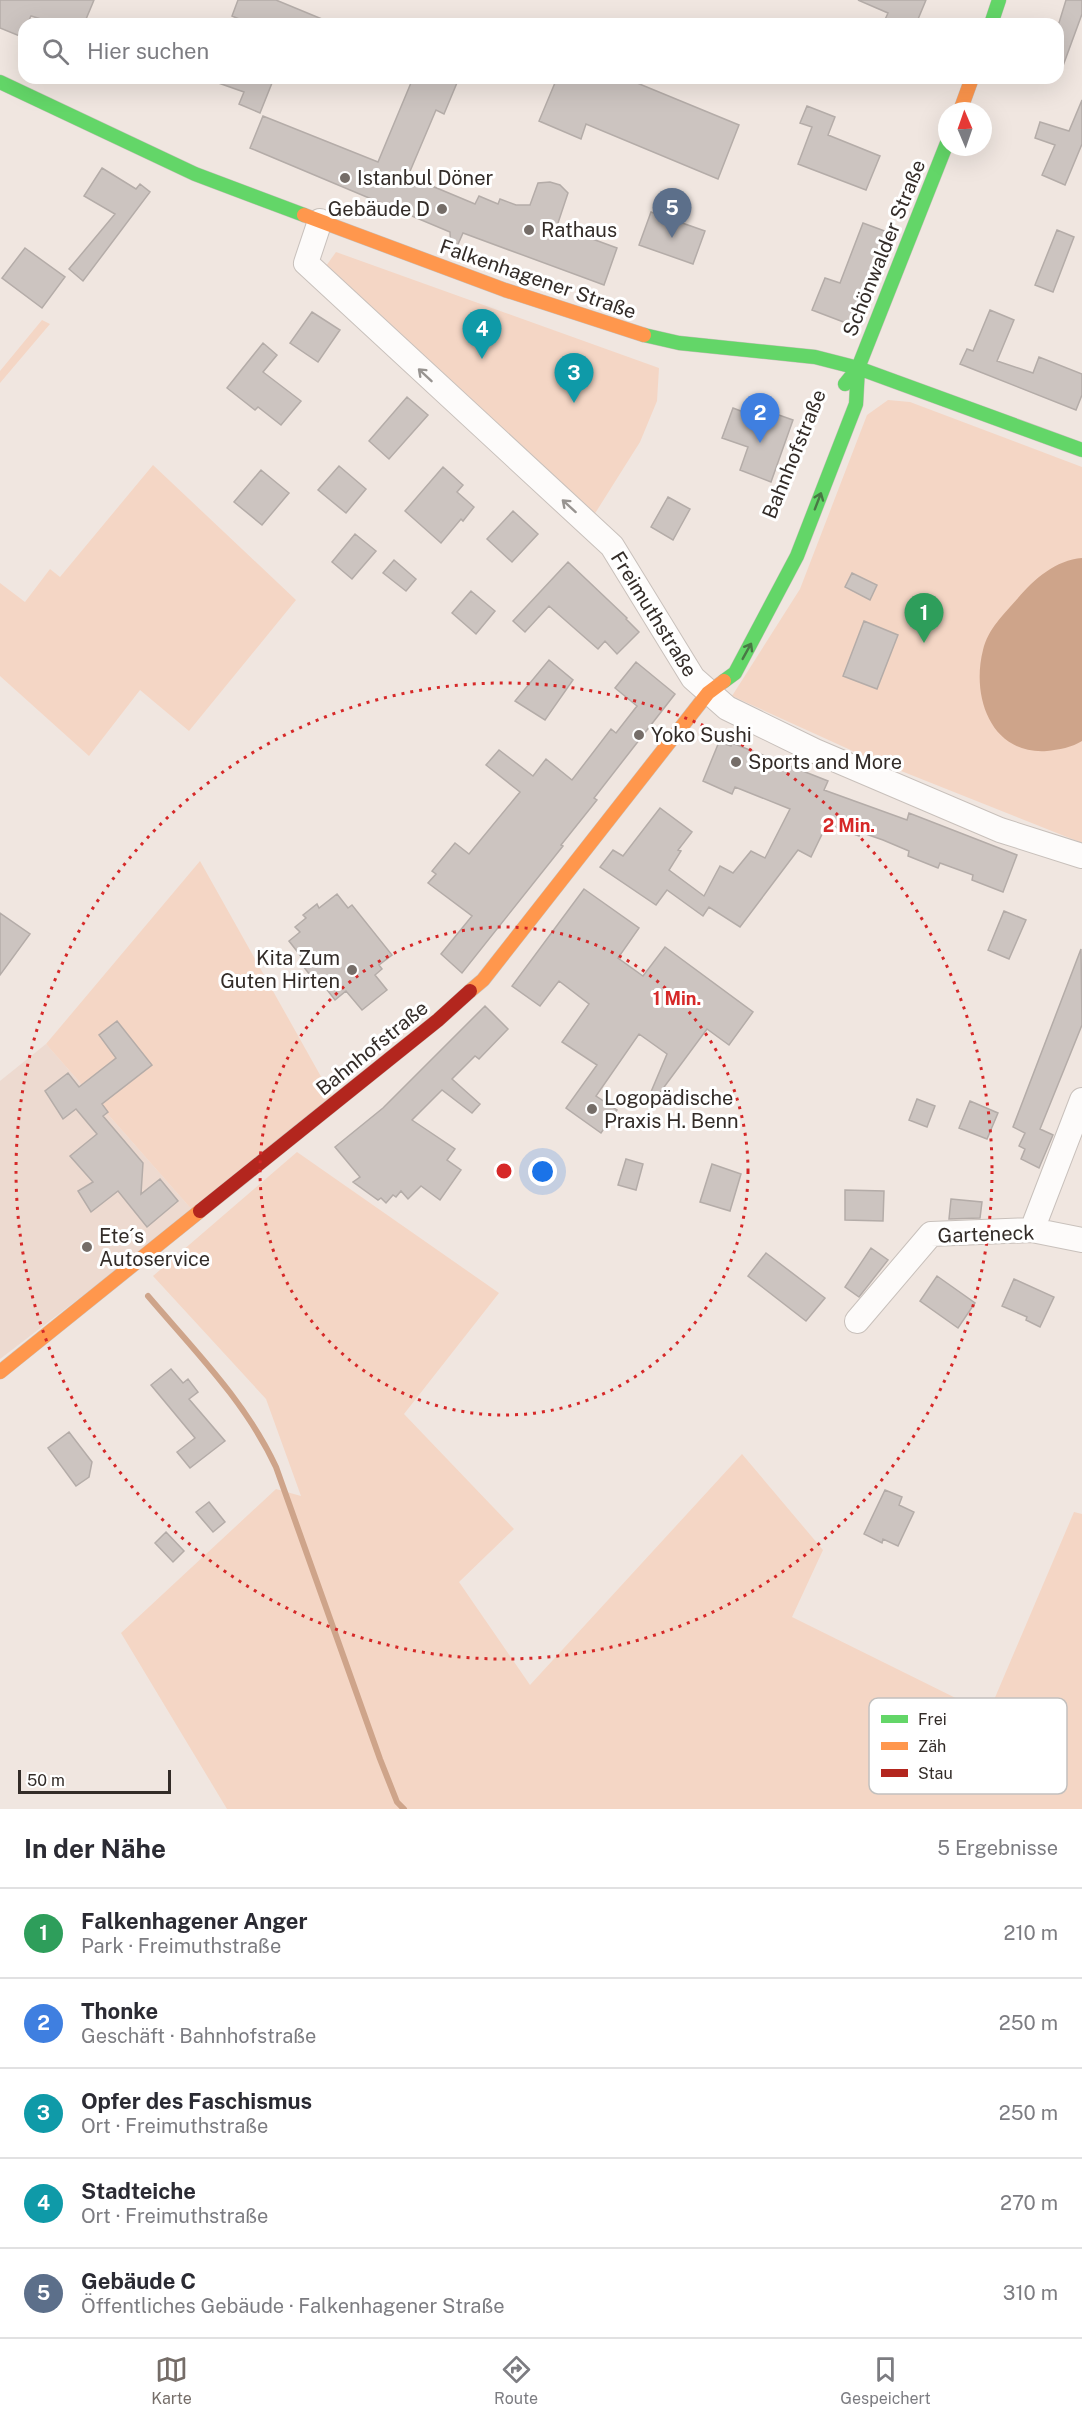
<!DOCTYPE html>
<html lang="de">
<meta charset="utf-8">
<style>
:root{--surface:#fff;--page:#f2f2f3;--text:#2b2b33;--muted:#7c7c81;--line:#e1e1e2;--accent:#756d68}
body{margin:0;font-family:"Public Sans",sans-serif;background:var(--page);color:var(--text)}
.compass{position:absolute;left:938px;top:102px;width:54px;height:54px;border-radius:50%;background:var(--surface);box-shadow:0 6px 24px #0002;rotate:358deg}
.scale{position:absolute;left:18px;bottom:15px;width:153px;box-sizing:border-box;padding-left:6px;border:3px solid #332c28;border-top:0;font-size:16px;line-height:21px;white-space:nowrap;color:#332c28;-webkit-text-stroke:4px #fff;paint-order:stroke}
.you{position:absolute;left:543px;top:1172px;width:21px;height:21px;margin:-15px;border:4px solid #fff;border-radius:50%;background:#1a73e8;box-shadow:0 0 0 9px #1a73e833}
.badge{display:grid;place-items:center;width:39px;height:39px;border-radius:50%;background:var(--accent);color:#fff;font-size:20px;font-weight:700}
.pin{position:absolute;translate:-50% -50px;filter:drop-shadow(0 2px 3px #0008)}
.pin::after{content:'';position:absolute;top:32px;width:21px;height:18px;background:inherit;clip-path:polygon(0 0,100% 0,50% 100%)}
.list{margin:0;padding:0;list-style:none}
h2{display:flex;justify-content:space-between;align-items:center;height:78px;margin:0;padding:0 24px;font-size:26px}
h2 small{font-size:20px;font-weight:400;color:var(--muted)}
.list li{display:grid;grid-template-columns:39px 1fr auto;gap:18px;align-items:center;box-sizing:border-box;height:90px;padding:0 24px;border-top:2px solid var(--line)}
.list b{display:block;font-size:22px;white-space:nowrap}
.list p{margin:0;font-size:20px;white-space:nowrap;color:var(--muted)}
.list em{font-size:20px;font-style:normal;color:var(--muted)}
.icon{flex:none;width:33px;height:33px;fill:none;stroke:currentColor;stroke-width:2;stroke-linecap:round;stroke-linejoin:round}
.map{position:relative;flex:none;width:1082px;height:1809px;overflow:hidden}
.search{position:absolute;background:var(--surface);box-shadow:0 6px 24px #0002;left:18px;right:18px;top:18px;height:66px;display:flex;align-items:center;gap:15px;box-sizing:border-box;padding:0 21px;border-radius:18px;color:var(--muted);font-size:22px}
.sheet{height:528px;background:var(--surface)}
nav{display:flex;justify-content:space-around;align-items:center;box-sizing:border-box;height:84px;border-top:2px solid var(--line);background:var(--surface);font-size:16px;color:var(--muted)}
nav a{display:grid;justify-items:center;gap:3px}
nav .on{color:var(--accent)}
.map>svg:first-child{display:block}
</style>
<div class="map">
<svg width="1082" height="1809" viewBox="0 0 1082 1809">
<rect width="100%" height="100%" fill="#f0e6e0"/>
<!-- built -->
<path fill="#eddad0" d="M46 1044 193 1211 0 1359V1081Z"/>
<!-- green -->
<path fill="#f4d6c5" d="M336 252 659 368 657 401 640 442 594 515 326 266Z
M42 320 50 324 0 383V371Z
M888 400 910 402 1082 467V843L866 757 732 696 800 589 867 415Z
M153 465 296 600 189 731 140 690 89 756 0 676V583L25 602 50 569 60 577Z
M200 861 333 1098 193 1211 46 1044Z
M297 1152 499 1293 404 1414 514 1529 459 1582 530 1685 742 1454 823 1550 792 1617 988 1714 1074 1512 1082 1514V1809H227L121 1633 276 1489 301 1496 266 1399 153 1276Z"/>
<!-- water -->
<path fill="#cea48a" d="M1082 558V741C1073 747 1058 750 1047 751 991 755 971 697 983 650 988 629 1004 614 1018 598 1034 579 1056 560 1082 558Z"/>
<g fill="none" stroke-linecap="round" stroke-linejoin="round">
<!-- stream -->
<path stroke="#cea48a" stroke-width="6" d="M148 1296C194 1350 246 1402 276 1467L380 1759 397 1802 404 1809"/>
</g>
<!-- building -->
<path fill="#ccc4c0" stroke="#b4aca8" stroke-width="1.5" d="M0 0H94L84 24H57L31 16 27 24H24L22 37 0 28Z
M238 0H276L334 24H251L232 16Z
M858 0H926L916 24H883L888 13Z
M1066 0H1082V14L1060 74 1058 26Z
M211 78H274L260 113 239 104 244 92 210 80Z
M413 78H459L444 114 436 110 408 176 475 204 479 196 498 204 500 199 516 205H530L538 183 550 182 560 185 568 193 557 226 617 248 604 285 463 233 455 251 451 250 450 232 250 148 263 116 378 162Z
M557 78H625L739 125 718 179 586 124 581 139 539 121Z
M1082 100V144L1065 185 1042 175 1055 145 1035 138 1040 122 1069 131Z
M807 106 835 117 828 135 880 156 866 190 798 164 812 127 800 123Z
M102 168 136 189 140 184 150 192 83 281 69 269 115 214 84 196Z
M651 212 705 231 693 264 639 245Z
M863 223 890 233 854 326 812 310 825 278 840 283Z
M1057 230 1074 237 1053 292 1035 285Z
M25 248 65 277 42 308 2 278Z
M990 310 1014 320 997 361 1033 373 1039 357 1082 374V395L1076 410 960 364 967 349 973 351Z
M312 312 340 330 318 362 290 343Z
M263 343 277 355 263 372 301 401 281 425 258 407 255 410 227 388Z
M407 397 428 415 389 459 369 441Z
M733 408 759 418 762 409 793 420 771 482 740 470 748 447 722 438Z
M339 466 366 489 346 513 318 490Z
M443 467 463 485 457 492 474 507 463 521 461 519 441 543 405 511Z
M261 470 289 493 262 525 234 502Z
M668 497 690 509 673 540 651 527Z
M513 511 538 534 512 562 487 539Z
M355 534 376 551 352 579 332 562Z
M394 560 416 579 406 591 383 573Z
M568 562 627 618 626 619 639 632 617 654 605 641 598 649 549 606 525 632 513 621Z
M852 573 877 585 870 600 845 587Z
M471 591 495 611 476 634 452 613Z
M864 621 898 635 877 689 843 676Z
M549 660 573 680 545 720 515 701Z
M636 662 675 694 594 798 597 800 561 845 563 846 462 973 441 954 472 916 428 883 436 874 432 871 455 843 469 854 520 792 486 765 499 750 533 776 546 759 572 780 611 729 616 733 637 706 615 688Z
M719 742 731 746 732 743 828 781 824 790 907 820 909 813 1017 855 1003 892 972 880 973 875 940 863 938 868 908 856 909 851 883 840 860 832 859 836 827 824 811 857 798 850 740 927 709 907 703 916 667 890 656 905 600 867 613 850 623 856 660 808 692 832 678 850 681 851 669 870 704 896 720 866 733 873 751 851 765 858 790 809 735 787 732 794 703 781Z
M584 889 639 928 618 958 643 976 665 947 753 1012 729 1045 707 1029 653 1102 648 1099 667 1054 639 1034 596 1096 617 1110 601 1133 566 1108 597 1065 562 1042 589 1004 559 981 540 1006 512 986Z
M337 894 348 908 352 905 392 955 379 965 382 969 375 975 387 990 362 1010 346 991 335 1000 317 977 314 980 303 966 307 964 289 941 300 932 295 927 306 918 303 915 317 904 319 908Z
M1004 911 1026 920 1009 959 988 950Z
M0 913 30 934 0 975Z
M1081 949 1082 1025 1040 1129 1053 1135 1039 1168 1021 1159 1025 1149 1019 1146 1025 1133 1013 1127Z
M485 1006 508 1029 479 1059 475 1056 452 1079 480 1104 472 1113 442 1090 412 1120 455 1149 447 1160 461 1170 440 1200 421 1186 408 1199 401 1191 396 1197 393 1195 386 1203 381 1198 378 1200 353 1182 360 1177 335 1147 383 1108Z
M117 1021 152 1065 102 1104 108 1112 103 1116 143 1163 141 1194 160 1179 178 1201 147 1227 118 1191 91 1212 78 1191 93 1182 70 1156 97 1134 76 1109 63 1119 45 1091 68 1073 79 1087 116 1058 99 1035Z
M917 1099 935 1106 927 1127 909 1120Z
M970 1101 998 1113 987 1139 959 1128Z
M626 1159 643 1164 636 1190 618 1185Z
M712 1164 741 1174 730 1211 700 1202Z
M845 1190 884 1191 883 1221 845 1220Z
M951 1199 982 1202 980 1218 949 1219Z
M871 1248 888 1260 859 1297 845 1287Z
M766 1253 825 1298 806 1321 748 1276Z
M937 1276 975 1303 958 1328 920 1301Z
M1014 1279 1054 1297 1040 1327 1026 1320 1027 1317 1002 1306Z
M171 1369 183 1383 188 1379 198 1392 189 1399 225 1441 190 1468 177 1452 195 1438 151 1385Z
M69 1432 92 1462 89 1477 76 1486 48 1448Z
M885 1490 902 1497 899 1505 914 1512 898 1546 883 1539 882 1543 864 1534Z
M209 1502 225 1522 213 1532 196 1512Z
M166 1532 184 1551 173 1562 155 1543Z"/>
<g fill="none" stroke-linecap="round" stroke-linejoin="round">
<!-- street casing -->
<g stroke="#c8c0bb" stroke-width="26">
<path id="street" d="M320 221 306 263 612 546 693 678 727 708 815 751 1000 830 1082 856
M1032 1230 1082 1100
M857 1321 931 1234 1032 1230 1082 1240"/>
</g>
<!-- fast casing -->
<g stroke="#c8c0bb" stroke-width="15">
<path id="fast" d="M991 24 999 0
M0 82 195 174 304 215
M644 335 679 343 815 357 858 368 1082 450
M845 384 858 368 947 143
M724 681 735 673 797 556 856 404 858 368"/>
</g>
<!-- slow casing -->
<g stroke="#c8c0bb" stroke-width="15">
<path id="slow" d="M960 111 972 78
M304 215 505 290 644 335
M470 991 483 980 708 693 724 681
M0 1372 200 1211"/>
</g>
<!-- jam casing -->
<g stroke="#c8c0bb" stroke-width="15">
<path id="jam" d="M200 1211 438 1020 470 991"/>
</g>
<!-- street -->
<use href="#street" stroke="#fdfbfa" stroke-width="24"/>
<!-- fast -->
<use href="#fast" stroke="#63d668" stroke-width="14"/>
<!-- slow -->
<use href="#slow" stroke="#ff974d" stroke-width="14"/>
<!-- jam -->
<use href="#jam" stroke="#b3261e" stroke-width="14"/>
</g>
<!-- one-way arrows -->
<defs><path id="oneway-shaft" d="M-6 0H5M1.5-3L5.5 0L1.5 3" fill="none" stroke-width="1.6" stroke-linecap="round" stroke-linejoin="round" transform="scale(1.5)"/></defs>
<g stroke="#989491">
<use href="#oneway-shaft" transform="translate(425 375) rotate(-137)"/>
<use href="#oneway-shaft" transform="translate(569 506) rotate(-138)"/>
</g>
<g stroke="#497845">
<use href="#oneway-shaft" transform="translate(818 501) rotate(-69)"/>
<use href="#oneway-shaft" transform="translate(747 651) rotate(-61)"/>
</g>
<!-- distance rings -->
<g fill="none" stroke="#d62828" stroke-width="3" stroke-dasharray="3 6">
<circle cx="504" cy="1171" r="244"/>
<circle cx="504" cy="1171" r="488"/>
</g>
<!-- markers -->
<g fill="#756d68" stroke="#fff" stroke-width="2">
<circle cx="345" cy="178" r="6"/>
<circle cx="442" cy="209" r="6"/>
<circle cx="529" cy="230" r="6"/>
<circle cx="639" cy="735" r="6"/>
<circle cx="736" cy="762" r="6"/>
<circle cx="352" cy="970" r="6"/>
<circle cx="592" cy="1109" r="6"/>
<circle cx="87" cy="1247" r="6"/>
</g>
<g text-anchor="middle" stroke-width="6" stroke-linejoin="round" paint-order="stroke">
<!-- poi labels -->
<g font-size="20" fill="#332c28" stroke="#fff" text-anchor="start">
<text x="357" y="185">Istanbul Döner</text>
<text x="430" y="216" text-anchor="end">Gebäude D</text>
<text x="541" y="237">Rathaus</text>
<text x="651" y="742">Yoko Sushi</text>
<text x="748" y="769">Sports and More</text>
<text x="340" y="965" text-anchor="end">Kita Zum<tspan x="340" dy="23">Guten Hirten</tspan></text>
<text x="604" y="1105">Logopädische<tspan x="604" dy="23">Praxis H. Benn</tspan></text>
<text x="99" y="1243">Ete´s<tspan x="99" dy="23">Autoservice</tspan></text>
</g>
<!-- street labels -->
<g font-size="20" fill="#332c28" stroke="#fff">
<text transform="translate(884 248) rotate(-68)" y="7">Schönwalder Straße</text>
<text transform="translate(538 279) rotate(19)" y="7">Falkenhagener Straße</text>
<text transform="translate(794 454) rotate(-68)" y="7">Bahnhofstraße</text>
<text transform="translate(654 614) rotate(58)" y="7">Freimuthstraße</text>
<text transform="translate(372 1048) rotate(-39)" y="7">Bahnhofstraße</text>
<text transform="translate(986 1234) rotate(-2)" y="7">Garteneck</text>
</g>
</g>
<!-- legend -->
<rect x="869" y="1698" width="198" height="96" rx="9" fill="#fff" stroke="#c2c0be" stroke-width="1.5"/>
<rect x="881" y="1715" width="27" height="8" fill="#63d668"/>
<rect x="881" y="1742" width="27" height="8" fill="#ff974d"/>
<rect x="881" y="1769" width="27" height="8" fill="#b3261e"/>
<g font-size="16" fill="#332c28">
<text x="918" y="1725">Frei</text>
<text x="918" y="1752">Zäh</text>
<text x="918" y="1779">Stau</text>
</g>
<circle cx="504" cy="1171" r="9" fill="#d62828" stroke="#fff" stroke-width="3"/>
<g font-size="18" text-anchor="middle" font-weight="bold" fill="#d62828" stroke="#fff" stroke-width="6" stroke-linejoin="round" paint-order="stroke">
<text x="849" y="832">2 Min.</text>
<text x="677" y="1005">1 Min.</text>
</g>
</svg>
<svg class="compass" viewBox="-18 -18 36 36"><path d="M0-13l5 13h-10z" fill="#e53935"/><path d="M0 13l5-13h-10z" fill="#7c7c81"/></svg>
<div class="scale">50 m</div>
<div class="you"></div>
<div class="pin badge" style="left:924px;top:643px;background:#2e9e5b">1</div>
<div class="pin badge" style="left:760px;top:443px;background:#3f7fe0">2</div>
<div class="pin badge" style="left:574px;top:403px;background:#0f9aa8">3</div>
<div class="pin badge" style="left:482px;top:359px;background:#0f9aa8">4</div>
<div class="pin badge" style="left:672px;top:238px;background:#5c6f8a">5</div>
<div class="search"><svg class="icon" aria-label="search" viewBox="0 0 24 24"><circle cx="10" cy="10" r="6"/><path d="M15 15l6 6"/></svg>Hier suchen</div>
</div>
<section class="sheet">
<h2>In der Nähe<small>5 Ergebnisse</small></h2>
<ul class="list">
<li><span class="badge" style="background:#2e9e5b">1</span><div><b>Falkenhagener Anger</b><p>Park · Freimuthstraße</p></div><em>210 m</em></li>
<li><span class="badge" style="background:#3f7fe0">2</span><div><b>Thonke</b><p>Geschäft · Bahnhofstraße</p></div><em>250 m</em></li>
<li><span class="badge" style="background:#0f9aa8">3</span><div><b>Opfer des Faschismus</b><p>Ort · Freimuthstraße</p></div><em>250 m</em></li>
<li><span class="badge" style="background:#0f9aa8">4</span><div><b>Stadteiche</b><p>Ort · Freimuthstraße</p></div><em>270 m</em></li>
<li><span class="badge" style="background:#5c6f8a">5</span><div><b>Gebäude C</b><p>Öffentliches Gebäude · Falkenhagener Straße</p></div><em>310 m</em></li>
</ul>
</section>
<nav>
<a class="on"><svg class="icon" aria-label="map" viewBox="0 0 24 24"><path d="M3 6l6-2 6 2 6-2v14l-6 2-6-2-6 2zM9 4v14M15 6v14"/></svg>Karte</a>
<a><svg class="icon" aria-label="directions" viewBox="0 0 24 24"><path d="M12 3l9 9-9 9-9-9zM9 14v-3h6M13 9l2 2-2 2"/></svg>Route</a>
<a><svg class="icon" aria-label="saved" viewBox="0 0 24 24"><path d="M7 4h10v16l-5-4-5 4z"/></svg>Gespeichert</a>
</nav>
